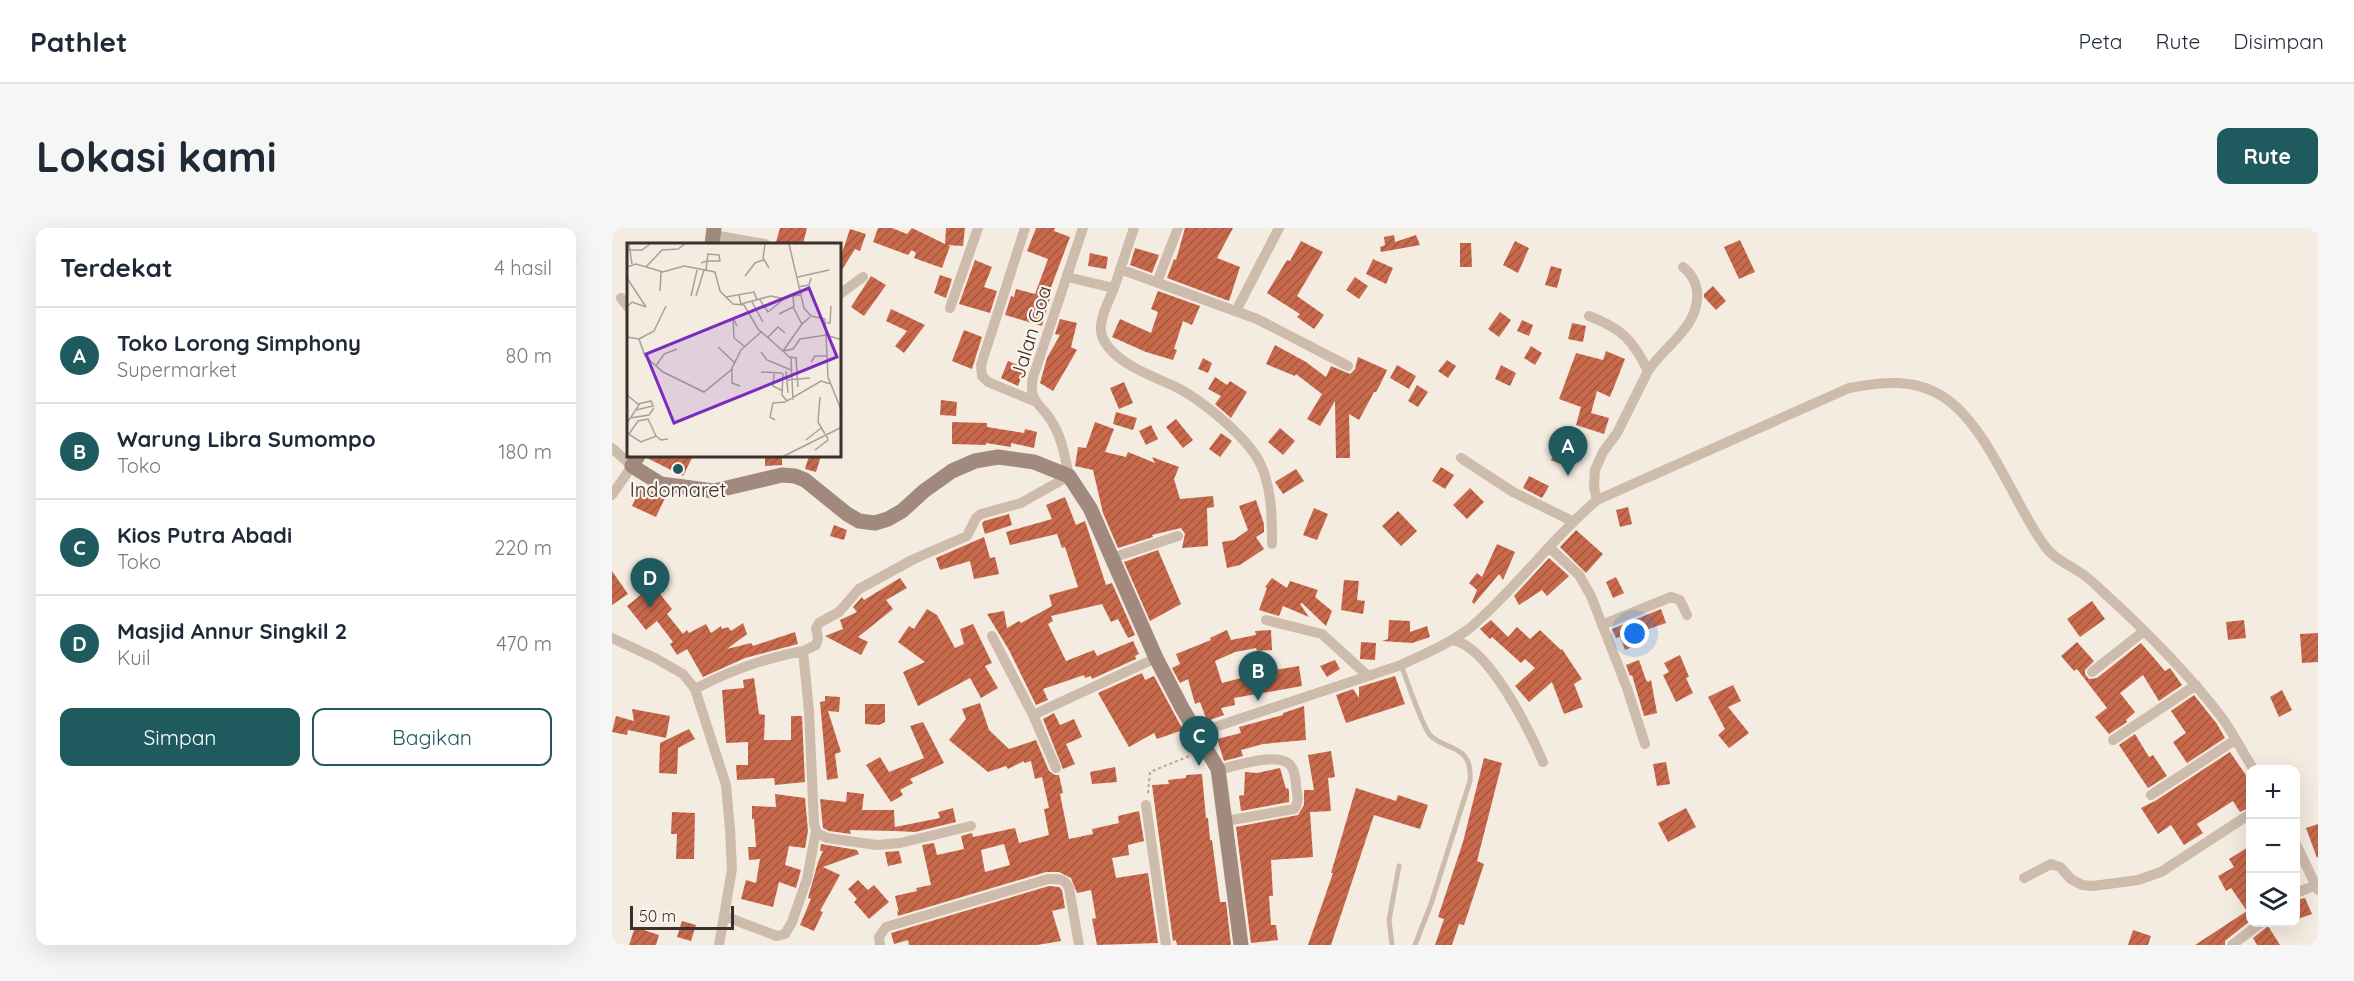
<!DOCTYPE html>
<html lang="id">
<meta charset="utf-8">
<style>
:root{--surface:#fff;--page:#f6f6f7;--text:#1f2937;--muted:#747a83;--line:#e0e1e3;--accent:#1f5a5e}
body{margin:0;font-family:Quicksand,sans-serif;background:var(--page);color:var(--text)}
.controls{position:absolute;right:18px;bottom:18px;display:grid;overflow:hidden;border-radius:12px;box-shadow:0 6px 24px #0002}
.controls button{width:54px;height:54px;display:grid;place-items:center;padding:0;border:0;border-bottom:2px solid var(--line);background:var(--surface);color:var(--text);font:30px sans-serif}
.scale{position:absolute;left:18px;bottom:15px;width:104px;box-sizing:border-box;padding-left:6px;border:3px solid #3b302b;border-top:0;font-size:16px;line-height:21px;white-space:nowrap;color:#3b302b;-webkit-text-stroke:4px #fbf5ee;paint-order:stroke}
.you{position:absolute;left:1023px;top:406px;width:21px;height:21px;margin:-15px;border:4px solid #fff;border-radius:50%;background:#1a73e8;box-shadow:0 0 0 9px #1a73e833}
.badge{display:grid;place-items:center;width:39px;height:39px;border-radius:50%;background:var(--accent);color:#fff;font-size:20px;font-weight:700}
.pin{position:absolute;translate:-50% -50px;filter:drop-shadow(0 2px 3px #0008)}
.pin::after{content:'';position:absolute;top:32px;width:21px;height:18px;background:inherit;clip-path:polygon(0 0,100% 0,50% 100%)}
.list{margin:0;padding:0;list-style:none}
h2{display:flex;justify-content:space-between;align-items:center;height:78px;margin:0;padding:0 24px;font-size:26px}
h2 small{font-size:20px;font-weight:400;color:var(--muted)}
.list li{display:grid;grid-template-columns:39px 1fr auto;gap:18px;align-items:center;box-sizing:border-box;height:96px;padding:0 24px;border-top:2px solid var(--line)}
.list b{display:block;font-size:22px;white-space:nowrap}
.list p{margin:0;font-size:20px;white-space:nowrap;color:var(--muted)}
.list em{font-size:20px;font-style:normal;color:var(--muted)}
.actions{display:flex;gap:12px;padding:18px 24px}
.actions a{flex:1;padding:14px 0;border:2px solid var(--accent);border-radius:12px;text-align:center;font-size:21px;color:var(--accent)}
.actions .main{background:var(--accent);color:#fff}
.icon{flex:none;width:33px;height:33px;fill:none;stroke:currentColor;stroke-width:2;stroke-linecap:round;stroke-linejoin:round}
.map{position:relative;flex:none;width:1706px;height:717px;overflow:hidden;border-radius:12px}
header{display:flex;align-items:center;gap:36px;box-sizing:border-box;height:84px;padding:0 30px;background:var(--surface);border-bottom:2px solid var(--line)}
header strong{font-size:28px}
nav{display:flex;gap:33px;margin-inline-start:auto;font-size:21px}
.intro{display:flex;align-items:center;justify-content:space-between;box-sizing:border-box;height:144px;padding:0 36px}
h1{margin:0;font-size:42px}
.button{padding:15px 27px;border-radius:12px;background:var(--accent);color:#fff;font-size:21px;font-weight:700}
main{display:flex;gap:36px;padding:0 36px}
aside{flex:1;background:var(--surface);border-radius:12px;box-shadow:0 6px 24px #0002}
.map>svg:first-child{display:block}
</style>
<header>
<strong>Pathlet</strong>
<nav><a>Peta</a><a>Rute</a><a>Disimpan</a></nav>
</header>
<div class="intro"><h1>Lokasi kami</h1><a class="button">Rute</a></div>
<main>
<aside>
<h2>Terdekat<small>4 hasil</small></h2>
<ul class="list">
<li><span class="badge">A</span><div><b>Toko Lorong Simphony</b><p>Supermarket</p></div><em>80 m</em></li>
<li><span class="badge">B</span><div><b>Warung Libra Sumompo</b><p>Toko</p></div><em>180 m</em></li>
<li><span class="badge">C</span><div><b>Kios Putra Abadi</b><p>Toko</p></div><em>220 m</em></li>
<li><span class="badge">D</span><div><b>Masjid Annur Singkil 2</b><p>Kuil</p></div><em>470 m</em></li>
</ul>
<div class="actions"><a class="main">Simpan</a><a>Bagikan</a></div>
</aside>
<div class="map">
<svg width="1706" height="717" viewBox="0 0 1706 717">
<defs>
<pattern id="building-hatch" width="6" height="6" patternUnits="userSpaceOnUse" patternTransform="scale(1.5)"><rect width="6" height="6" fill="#c8694b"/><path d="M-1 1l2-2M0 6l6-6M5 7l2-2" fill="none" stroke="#a4573f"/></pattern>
</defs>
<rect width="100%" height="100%" fill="#f4ebe1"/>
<!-- building -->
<path fill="url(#building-hatch)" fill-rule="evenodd" d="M168 0H195L191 16 164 14Z
M266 0H280L295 6 300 0 333 16 334 0H353L351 18 335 17 338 18 330 40 302 30 304 25 300 22 296 27 261 14Z
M424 0H443L442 3 458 9 435 70H438L430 98 393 87 399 68 402 69 404 61 423 66 436 31 415 23Z
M573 0H621L605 30 628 39 617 73 555 50 562 31 564 32Z
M238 1 254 6 248 23 243 21 228 45V31Z
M782 7 783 14 804 7 808 17 769 24 768 19 773 17 772 9Z
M1128 12 1143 44 1127 51 1112 19Z
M689 13 711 24 685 68 712 87 702 101 685 89 688 86 655 65 675 32 678 33Z
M903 13 917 20 906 45 891 37Z
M848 15H859L860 39H848Z
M523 20 547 27 540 45 518 37Z
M478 25 496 29 494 41 476 38Z
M761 31 781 40 774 56 754 46Z
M363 32 380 39 372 59 385 63 378 85 347 76Z
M939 38 950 41 945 60 933 57Z
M328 47 340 51 334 70 322 65Z
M259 48 274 57 252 88 239 79Z
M743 49 756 58 747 71 734 62Z
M1101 58 1114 73 1104 82 1092 69V66Z
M546 63 588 78 580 97 571 93 562 121 565 122 561 132 534 124 500 109 508 91 539 105 546 84 539 81Z
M279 81 313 97 292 125 283 118 295 103 274 93Z
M888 84 899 92 887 109 876 101Z
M448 91 465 95 459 119 465 122 441 163 428 155 435 130 448 107 443 106Z
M910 92 921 97 917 108 905 103Z
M960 95 974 98 971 114 956 111Z
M352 102 370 109 360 141 340 133Z
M663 117 694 134 714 149 719 138 738 146 743 141 746 129 775 142 768 157 764 164H762L747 192 737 186 738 230H724L723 173 708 198 695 191 710 166 684 146 683 148 654 136Z
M919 118 930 125 923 137 912 130Z
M994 123 1013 131 998 169 985 163 979 185 997 190 992 206 964 197 969 179 947 171 964 125 991 132Z
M591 130 600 135 596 145 586 141Z
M835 132 844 138 836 150 826 143Z
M396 133 413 140 406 158 389 150Z
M785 137 804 148 797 161 778 150Z
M889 137 904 145 898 158 883 151Z
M603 149 615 157 618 153 635 164 619 190 603 176 609 168 596 161Z
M512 154 521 175 507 181 498 160Z
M805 157 816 164 806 179 796 173Z
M329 172 345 174 344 188 328 187Z
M504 184 525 190 521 202 501 196Z
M564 191 581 212 571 220 554 199Z
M340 194 375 195V199L412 205 413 201 425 204 422 220 399 215V219L374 215V217L340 216Z
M483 194 502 201 493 224 514 229 516 224 543 235 540 229 567 239 562 251 568 271 601 268 602 279 595 280 596 318 570 320 573 306 569 300 540 307 541 309 506 320 491 285 481 242 463 238 466 219 474 220Z
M539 197 546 211 534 217 527 203Z
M668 200 683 213 671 227 656 214Z
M609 205 620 213 608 229 597 221Z
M946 217 958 223 951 237 939 232Z
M36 228H81L71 248 35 230Z
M153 228H170V237L153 238Z
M197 228H209L204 244 193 241Z
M829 239 842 247 833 261 820 253Z
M684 241 692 253 671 266 663 254Z
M917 248 937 258 930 270 911 260Z
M30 258 53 270 44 289 20 278Z
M858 260 872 274 855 291 841 277Z
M453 269 464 297 473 293 494 357 500 355 523 407 516 410 506 391 499 394 490 376 439 388 441 393 436 396 454 433 482 422 485 428 521 413 527 426 523 428 524 431 480 451 479 448 473 450 472 447 431 461 436 472 424 477 397 422 375 386 392 383 395 400 407 393 409 395 440 378 437 367 466 359 453 319 450 320 445 306 398 317 394 304 440 291 434 277Z
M644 272 652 296V304L644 309 652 321 628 337 615 340 610 314 622 312 636 302 627 278Z
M1016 279 1020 296 1008 299 1004 282Z
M702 280 716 286 705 312 691 307Z
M786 283 805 303 789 318 770 298Z
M397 286 400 297 373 306 370 296 372 293Z
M222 297 235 302 232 312 218 308Z
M964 302 991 326 974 345 948 319Z
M372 309 378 330 383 329 387 346 362 351 358 333 328 342 324 330Z
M885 316 903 324 891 352 887 346 862 376 860 374 865 362 857 355 865 345 870 349Z
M546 322 569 376 538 393 512 334Z
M937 330 957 348 935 368 930 362 907 377 902 368Z
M0 343 16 366 0 377Z
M1004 349 1012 365 1001 370 994 354Z
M288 350 295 360 274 372 281 381 246 409 256 414 249 427 213 408 231 401 228 392 245 384 241 379 250 369 252 372Z
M660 350 675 360 678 353 706 362 703 369 720 383 714 398 690 375 688 376 697 389 671 378 667 388 647 382 655 360 653 359Z
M732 352 747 353 745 372 753 373 751 386 729 382Z
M41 357 60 381 55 386 71 406 75 402 77 405 94 396 99 405 109 398 110 401 116 399 119 403 131 395 135 406 115 421 139 415 141 418 183 404 186 416 133 430 91 449 75 421 65 427 58 416 61 414 45 393 34 402 15 378Z
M1480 373 1493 391 1468 409 1455 391Z
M315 381 325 387 343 420 352 416 348 401 361 396 380 435 373 438 386 460 369 470 358 450 306 478 291 444 313 434 286 414 297 398 302 401Z
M1049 381 1054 395 1022 406 1026 417 1013 422 1008 409 1004 410 1000 401Z
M777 392 798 393V404L815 398 818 409 800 415 770 413 776 411Z
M879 392 896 409 905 399 918 411 928 402 949 422 950 421 970 451 962 456 971 479 952 486 940 454 917 474 903 458 923 440 913 431 909 435 880 409 878 411 868 401Z
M1632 392 1634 410 1616 412 1614 394Z
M615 402 619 412 644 407 643 403 659 402 660 422 645 423 644 420 623 424 603 433 610 455 633 449V447L687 438 690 458 622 470 623 477 609 480 612 487 595 493 588 474 583 476 576 451 568 455 560 440 568 436 564 426 599 412 598 410Z
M1706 405V434L1690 435 1688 406Z
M749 414 764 415 763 432 748 431Z
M1465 414 1482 433 1473 442V446L1477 451 1485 450 1529 415 1553 443 1558 440 1570 457 1547 473 1531 447 1508 465 1523 484 1514 492 1515 494 1497 506 1483 489 1495 480 1465 441 1462 443 1449 428Z
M1068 427 1077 449 1074 450 1081 465 1064 474 1051 447 1057 444 1052 435Z
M723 432 728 441 715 449 708 438Z
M1027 432 1034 452 1036 454 1039 452 1045 485 1032 488 1020 447 1018 448 1014 437Z
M530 445 533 452 542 448 571 502 545 511 542 505 517 519 486 465Z
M783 448 793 476 734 495 724 467 741 461 747 470V459Z
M142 450 147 486 153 487 152 512H179V488H190L193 554 163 557 162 550 125 552 124 537H136V514L114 515 110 462 132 460 131 452Z
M1121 457 1129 473 1116 479 1137 505 1117 520 1106 507 1113 501 1096 469Z
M1670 462 1680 482 1667 489 1658 469Z
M1582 467 1605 496 1613 510 1575 535 1561 514 1574 505 1559 483Z
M213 468 228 469 227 484 216 483 229 524 223 526 226 550 215 552 208 474 213 473Z
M368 475 377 502 397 521 424 512 437 543 443 547H447L451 565 448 566 457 611 481 606 480 601 507 595 506 588 527 583 532 613 516 617 517 627 500 630 504 650 536 645 546 715 485 717 480 691 484 690 479 662 465 665 459 650 447 644H434L286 688 285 682 287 685 283 668 305 663 304 660 319 657 310 617 322 615 325 627 352 621 349 608 360 605 361 609 403 600 407 615 437 607 432 581 437 580 430 549 423 551 419 533 412 535V533L396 541 394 538 376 544 337 512 354 491 350 481ZM392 616 398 637 373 644 369 622Z
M253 476H273V494L267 497 253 496Z
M692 478 694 512 651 516 629 522 631 528 612 533 605 511 629 505 627 499 671 487V485Z
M20 481 58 488 54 510 16 502 15 507 0 504 4 488 22 493Z
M442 485 448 497 462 491 470 509 454 516 463 536 451 541 431 491Z
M311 494 332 535 298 551 301 555 288 562 291 567 279 574 254 537 268 529 277 544 312 530 298 498Z
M77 501 83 511 66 520 65 546 47 545 48 515Z
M1523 506 1537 529 1541 527 1555 548 1536 560 1507 517Z
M719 523 723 549 716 550 719 583 698 584 701 629 659 632 661 668H657L659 697H664L666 712 639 715 624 599 686 587 692 577V562H702L696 527Z
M1618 524 1638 553V579L1628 584 1621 573 1585 596 1591 605 1572 617 1559 597 1546 606 1529 580 1543 573Z
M872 530 890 535 865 633 872 636 852 697 847 696 840 717H823L832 691 826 689 851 614Z
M1054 534 1058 556 1045 558 1041 536Z
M503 539 505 554 480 556 478 544Z
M668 540 674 561 676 560 677 563V574L629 583 627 568 632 567 633 544 645 545Z
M590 546 594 590H596L598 612H600L608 674H614L619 717H565L564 712 561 713 540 557 557 556 556 552 574 550V547Z
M744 560 784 573 786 567 816 577 808 601 762 587 719 717H696L721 645H719Z
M235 564 252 566 250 582H282L283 603 238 602 239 606 217 603 211 600 208 571 234 574Z
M163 566 193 570 196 603 193 620 177 618 173 637 189 642 184 660 167 654 161 679 129 671 134 652 144 655 148 631 137 632 136 619H144L142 591H140V578L164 579Z
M341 580 344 594 303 604 283 603V599L328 590 326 584Z
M1074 580 1084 599 1056 614 1046 595Z
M60 584 83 585 82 631H64L65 606H59Z
M1706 596V629L1705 630 1694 600Z
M209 616 245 622 247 626 211 639 228 647 208 683 211 684 202 703 188 697 199 671 196 670 206 634 211 623H208Z
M1638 618V693L1613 713V717H1583L1635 683 1619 660 1614 663 1606 648 1622 639 1617 631Z
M287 623 290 635 276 638 273 624Z
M246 652 256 662 262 657 277 674 257 691 242 674 245 671 236 661Z
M437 658 447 659 450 662 453 680 440 683 449 713 425 717H297L296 712 282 716 279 705Z
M1693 670 1700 686 1683 692V672Z
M70 693 84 697 79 713 65 709Z
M1656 698 1668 717H1645L1641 710Z
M23 699 47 707 44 717H17Z
M1521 702 1539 708 1536 717H1516Z"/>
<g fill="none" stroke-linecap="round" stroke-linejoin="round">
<!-- path -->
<path stroke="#b9a596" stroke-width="2" stroke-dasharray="3 3" stroke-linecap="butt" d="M536 565 538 544 580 527"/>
<!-- lane -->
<path stroke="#cdbbac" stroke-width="5" d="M789 437C795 452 810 498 818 507 834 524 861 515 858 553L819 676 803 717
M780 717 777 692 787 638"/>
<!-- street -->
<path stroke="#cdbbac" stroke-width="10" d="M413 0 369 137 370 148 376 154 422 173
M101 7 153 16
M508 41 645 91 736 138
M455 49 502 60C497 73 485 94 490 108 500 135 541 148 564 159 590 172 635 209 648 235 660 260 660 289 660 316
M545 54 566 0
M502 60 522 0
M228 66 251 49
M9 70 16 79
M338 80 366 0
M624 83 667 0
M977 88C1009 100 1021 112 1036 143L1005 205 991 224 983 242 982 259 985 272
M1036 143C1053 117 1089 98 1085 62 1083 52 1079 45 1071 39
M0 220 20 238 0 267
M849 230 901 264 960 293
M938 320 967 347 979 368 1015 460 1033 516
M500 330 566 308
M654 392 710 406 756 448
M990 397 1059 369 1068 372 1075 387
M380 408 421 487 544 430
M0 410 43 430 71 446 83 461 114 557 118 601 120 641 107 717
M840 412C876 417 918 503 931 534
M191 423 204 417 206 410 204 400 207 395 227 384 247 361 302 331 355 308 364 290 369 286 409 275 457 248C453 229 450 210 440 194 429 175 416 175 421 149L471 0
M1480 444 1532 403
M83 461C119 442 152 430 191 423L197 483 202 596 205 605 215 610 265 617 288 615 359 598
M421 487 444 540
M585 505 789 437C812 426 837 416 858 400 904 361 939 311 985 272L1237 160C1268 154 1302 150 1330 168 1375 196 1401 274 1432 317 1441 330 1452 334 1464 342 1473 347 1481 354 1489 362 1532 401 1575 444 1611 491 1622 507 1631 525 1642 542
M1501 512 1584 457
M606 542C623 538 663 524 677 536 682 540 684 551 684 558 685 566 688 574 682 581L614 593
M1539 567 1623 512
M534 577 554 717
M1684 616 1706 662
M1412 650 1439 636 1448 639 1459 651 1470 657 1481 658 1526 652 1549 644 1638 586
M1684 665 1704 657
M112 688 165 708 173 706 180 694 195 651 204 603
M268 717 267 709 274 699 436 651C446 651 453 650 457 660L467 717
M1620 717 1650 694"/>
<!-- secondary -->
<path stroke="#a18a7d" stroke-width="15" d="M100 16 102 0
M26 228 20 238 49 256 102 263 170 247 183 248 193 252 235 286 247 293 263 295 276 291 290 283 312 263 340 243 363 233 386 229 422 234 457 248 478 280 544 430 570 480 606 541 629 717"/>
</g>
<!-- markers -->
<circle fill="#1f5a5e" stroke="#fbf5ee" stroke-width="2" cx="66" cy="241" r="6"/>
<g text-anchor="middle" stroke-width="4.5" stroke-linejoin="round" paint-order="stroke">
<!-- street labels -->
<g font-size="20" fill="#3b302b" stroke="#fbf5ee">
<text transform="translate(419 104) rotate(-73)" y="7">Jalan Goa</text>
</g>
<!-- poi labels -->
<g font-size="20" fill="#3b302b" stroke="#fbf5ee">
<text x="66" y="269">Indomaret</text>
</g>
</g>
<!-- overview -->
<g transform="translate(15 15)">
<rect width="214" height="214" fill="#f4ebe1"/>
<path fill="none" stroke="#aaa098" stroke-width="1.5" d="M2 1 5 21M138 1 136 15 142 25M162 1 177 65 184 73 198 76 199 92 215 97M0 7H15L23 1M74 20 80 18 81 11 92 12 93 18H80L79 27M0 24 9 21 19 24 35 7 51 6 58 1M19 24 36 29 57 23 88 29 93 48 106 61 117 62 131 86 156 108 166 106 173 96 199 92 201 134 215 169M118 33 128 20 136 17M171 34 202 27M0 35 19 64M171 44 182 42 184 35M33 48 34 29M112 52 114 61 144 53 157 56 141 69 133 57M64 53 70 27M69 53 77 27M99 54 127 49 130 57M125 59 136 79M1 63 5 59 19 64M167 64 166 53 173 52M152 71 166 64 175 81 183 74M200 80H203L204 63M110 83 106 75 107 95 117 103M0 94 12 96 18 113 36 129 77 149 104 127 114 107 134 89M141 94 151 84 158 90M12 96 27 88 39 63M91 104 108 120M134 109 140 117 164 127M163 114 169 115 171 144M184 119 188 113H199M29 123 37 111 50 106M105 126V140L113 143M159 128 161 150M134 129 155 130M147 130 146 143 156 148M156 130 155 152 160 158 194 138 204 141M160 137 183 135M0 152 12 162 0 180M193 154 191 179 198 191M166 157 164 116 156 108 175 81M9 167 26 163 24 158 11 161M3 175 22 172 27 165M148 177 143 174 146 160 159 159M0 190 14 199 29 193 34 197 41 196M2 191 11 178 21 176 29 193M179 197 194 185M188 207 201 197 199 191M155 214 215 184"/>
<path fill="#7b2cbf" fill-opacity="0.15" stroke="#7b2cbf" stroke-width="3" d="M182 45 210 114 47 180 19 111Z"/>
<rect width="214" height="214" fill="none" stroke="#3b302b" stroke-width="3"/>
</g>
</svg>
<div class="controls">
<button>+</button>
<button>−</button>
<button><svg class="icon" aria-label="layers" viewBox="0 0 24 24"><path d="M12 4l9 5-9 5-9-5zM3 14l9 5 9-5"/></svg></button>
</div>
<div class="scale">50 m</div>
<div class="you"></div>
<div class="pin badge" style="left:956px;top:248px">A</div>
<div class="pin badge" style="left:646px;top:473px">B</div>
<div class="pin badge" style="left:587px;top:538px">C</div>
<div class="pin badge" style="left:38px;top:380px">D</div>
</div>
</main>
